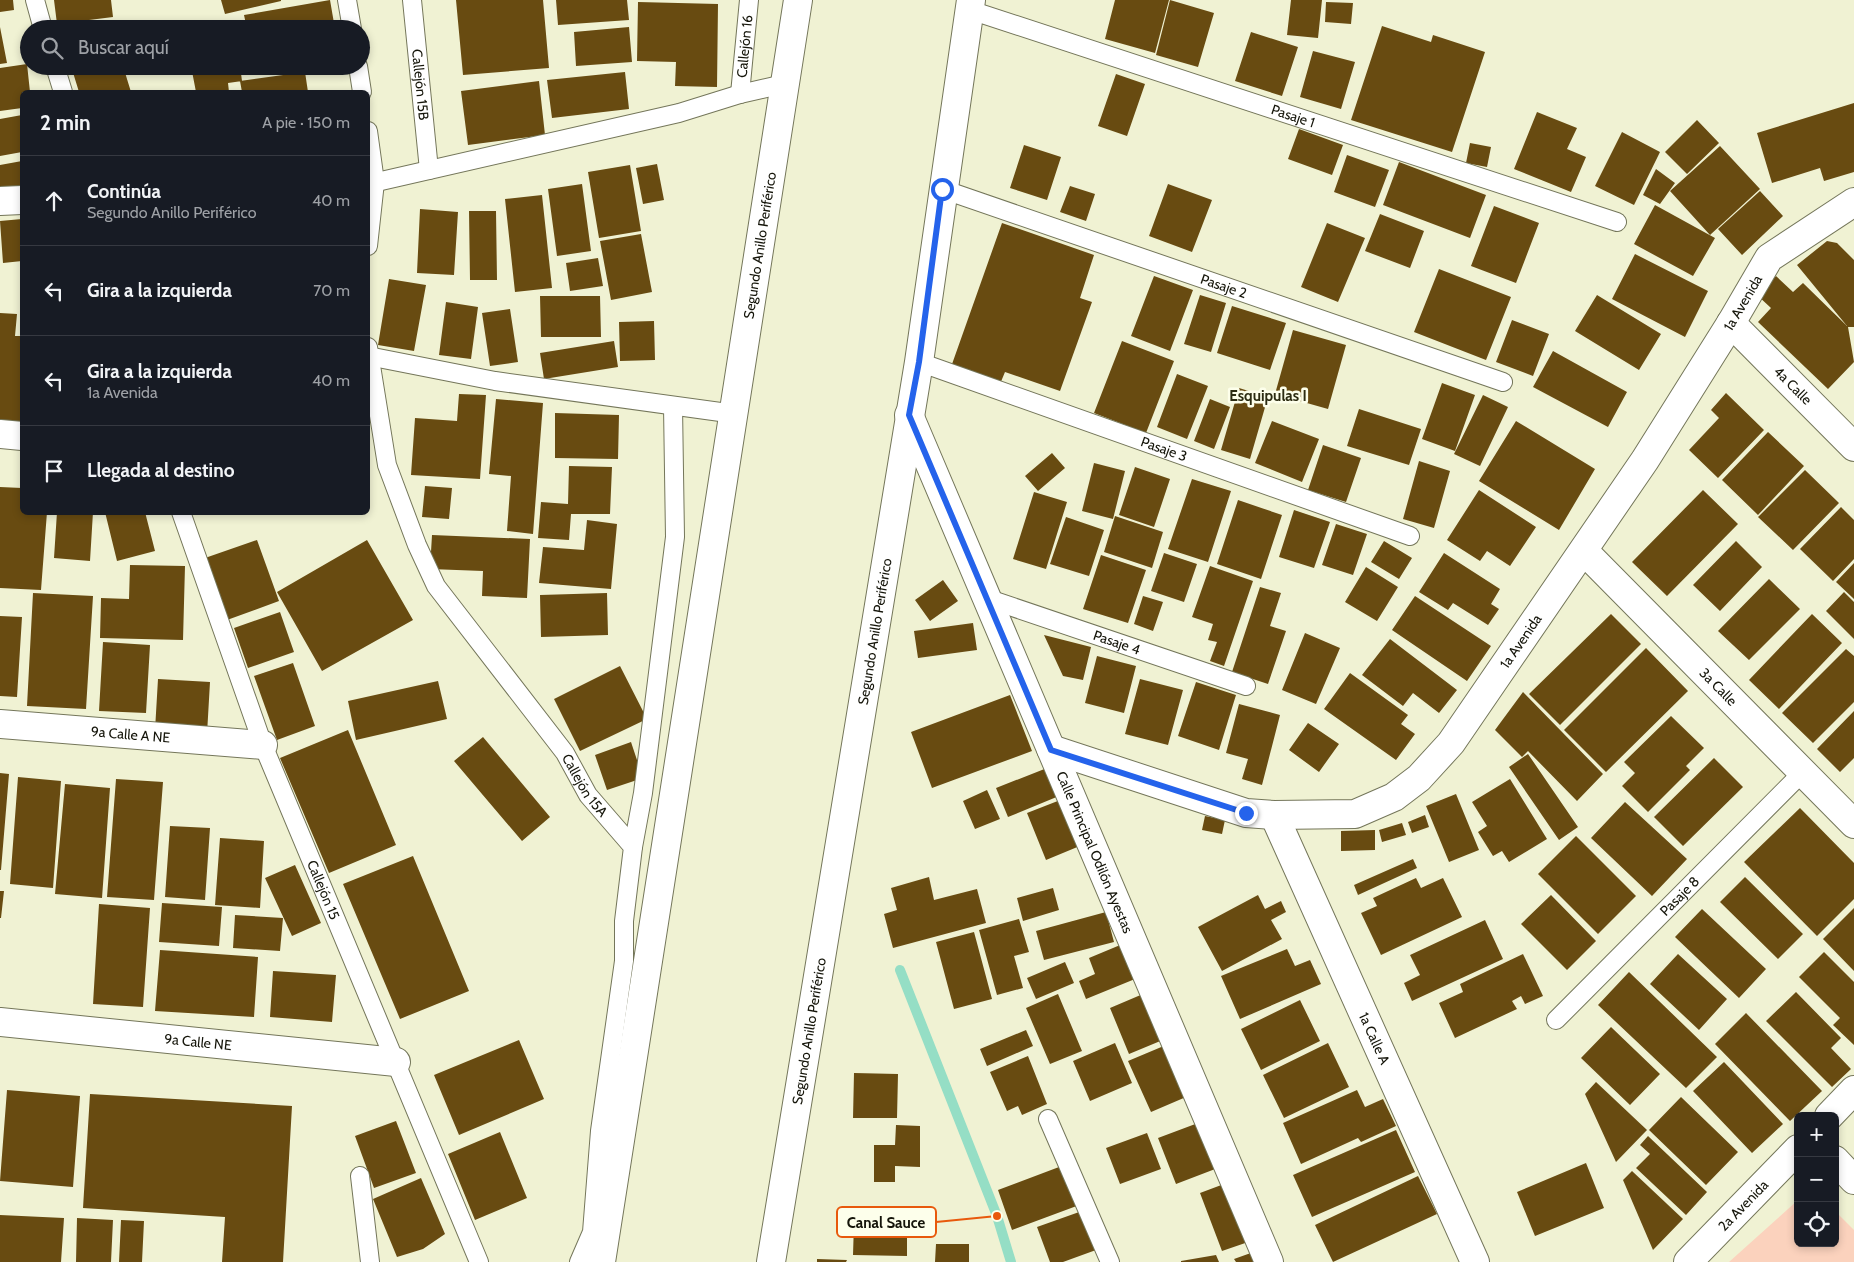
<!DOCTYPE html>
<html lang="es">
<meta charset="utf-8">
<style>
:root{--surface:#171b24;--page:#242831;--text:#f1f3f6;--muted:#9ea1a6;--line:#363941}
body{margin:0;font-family:Cabin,sans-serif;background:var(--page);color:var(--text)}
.controls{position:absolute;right:15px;bottom:15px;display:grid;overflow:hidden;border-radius:8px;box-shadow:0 2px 8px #0003}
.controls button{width:45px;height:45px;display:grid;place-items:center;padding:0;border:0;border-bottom:1px solid var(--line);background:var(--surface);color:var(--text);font:25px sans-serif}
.stop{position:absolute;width:15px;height:15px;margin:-11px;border:4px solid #2563eb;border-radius:50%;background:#fff}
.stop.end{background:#2563eb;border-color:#fff;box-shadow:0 1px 5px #0008}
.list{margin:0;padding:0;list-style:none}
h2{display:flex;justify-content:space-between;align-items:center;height:65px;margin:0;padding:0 20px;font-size:21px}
h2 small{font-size:16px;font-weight:400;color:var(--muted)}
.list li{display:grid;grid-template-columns:32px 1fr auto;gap:15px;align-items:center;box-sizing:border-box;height:90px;padding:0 20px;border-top:1px solid var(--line)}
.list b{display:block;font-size:19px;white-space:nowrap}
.list p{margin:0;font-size:16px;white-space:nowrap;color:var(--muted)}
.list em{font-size:16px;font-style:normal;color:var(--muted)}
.icon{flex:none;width:28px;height:28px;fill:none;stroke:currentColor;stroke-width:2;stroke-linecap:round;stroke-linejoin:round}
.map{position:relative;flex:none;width:1854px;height:1262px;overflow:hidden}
.search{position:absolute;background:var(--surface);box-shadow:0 2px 8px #0003;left:20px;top:20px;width:350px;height:55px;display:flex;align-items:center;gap:12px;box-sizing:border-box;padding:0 18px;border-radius:28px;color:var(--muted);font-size:19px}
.panel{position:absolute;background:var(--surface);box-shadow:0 2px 8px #0003;left:20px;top:90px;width:350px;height:425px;border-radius:8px}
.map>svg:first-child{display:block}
</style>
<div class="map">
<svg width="1854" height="1262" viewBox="0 0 1854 1262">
<rect width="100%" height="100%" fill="#f0f2d3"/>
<!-- green -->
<path fill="#fbd2bd" d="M1798 1200V1243H1835V1211L1854 1230V1262H1729Z"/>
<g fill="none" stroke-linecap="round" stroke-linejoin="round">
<!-- stream -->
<path stroke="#95dec5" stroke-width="10" d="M900 970 997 1216 1011 1262"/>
</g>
<!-- building -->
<path fill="#684b11" d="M0 0H13L14 10 0 12Z
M54 0H111L113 17 57 24Z
M221 0H281V1L225 14Z
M330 0 335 29H247L244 15Z
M456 0H543L549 68 463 75Z
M556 0H627L629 20 558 25Z
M1115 0H1169L1155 53 1105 39Z
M1170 0 1214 13 1198 67 1156 55Z
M1291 0H1322L1318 38 1287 35Z
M638 2 718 4 717 87 675 86 676 62 637 61Z
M1326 2 1353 3 1351 24 1325 22Z
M1382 26 1431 42 1433 35 1485 52 1452 152 1351 120Z
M0 27 7 63 0 64Z
M629 27 632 62 576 66 574 32Z
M1251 32 1298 47 1282 96 1235 81Z
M1313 51 1355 62 1341 109 1300 97Z
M27 64 30 92H22V108L0 111V68Z
M71 66H123L131 92H79Z
M191 66H240L242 81 228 83 229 92H196Z
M247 66H287V67L248 74Z
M305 72 308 92H242L240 81Z
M625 72 629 109 552 118 547 80Z
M1116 74 1145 84 1127 136 1098 126Z
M539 81 545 135 468 145 461 91Z
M1854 103V172L1824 181 1820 168 1772 183 1757 133Z
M1537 112 1577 128 1567 149 1586 157 1571 192 1514 169Z
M22 115V152L0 156V119Z
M1697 120 1719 143 1687 174 1665 152Z
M1299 129 1343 145 1332 175 1288 159Z
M1622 132 1660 152 1634 205 1595 186Z
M1470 143 1491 147 1487 167 1466 163Z
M1024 145 1061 157 1047 200 1010 188Z
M1720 146 1760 189 1710 235 1670 191Z
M1347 155 1389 170 1375 207 1334 192Z
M22 161V188L0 192V165Z
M1399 162 1486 195 1470 238 1383 205Z
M657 164 664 200 643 204 636 168Z
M630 165 641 231 599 238 588 172Z
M1656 169 1675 183 1660 204 1643 195Z
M582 184 591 251 557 256 548 189Z
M1168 184 1212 200 1192 252 1149 236Z
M1070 186 1095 194 1086 221 1060 212Z
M1760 191 1783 216 1742 255 1718 229Z
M542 195 552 288 515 292 505 199Z
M1655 205 1715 238 1693 276 1634 244Z
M1494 206 1539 223 1516 283 1471 266Z
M420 209 458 212 454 275 417 273Z
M469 211H496L497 280H470Z
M1380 214 1424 231 1410 268 1365 251Z
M22 219V261L3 263 0 221Z
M1002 223 1094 255 1080 298 1092 302 1060 391 1005 372 1000 384 951 367Z
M1327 223 1365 238 1338 302 1301 287Z
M641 234 652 292 611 300 600 241Z
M1827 241 1837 243 1854 260V327H1848L1854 362 1828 389 1758 322 1771 308 1757 295 1776 276 1793 292 1803 283 1847 326 1797 265Z
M1635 254 1708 291 1685 337 1612 299Z
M598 258 603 286 570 291 566 263Z
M1439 269 1511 297 1486 360 1414 332Z
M1154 276 1193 290 1170 351 1131 336Z
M389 279 426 285 414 351 378 345Z
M1200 295 1226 303 1211 352 1184 344Z
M1597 295 1661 334 1639 370 1575 331Z
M540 296H600L601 337H541Z
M446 302 478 307 471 359 439 355Z
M1232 306 1286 323 1270 370 1217 353Z
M510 309 518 362 490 366 482 313Z
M0 313 17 314 15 336H22V427L0 425Z
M1512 320 1549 334 1533 376 1496 362Z
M654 321 655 360 620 361 619 322Z
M1293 330 1346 345 1328 409 1275 394Z
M614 341 618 367 544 379 540 353Z
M1122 341 1174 361 1146 433 1094 413Z
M1553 351 1627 392 1608 427 1533 387Z
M1177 374 1208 386 1187 439 1157 427Z
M1442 383 1475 395 1455 451 1422 439Z
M1239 388 1268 397 1250 459 1221 450Z
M1726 393 1764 430 1718 478 1689 450 1719 418 1711 410Z
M459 394 486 395 480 479 411 475 415 418 457 421Z
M1483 395 1508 407 1480 466 1454 454Z
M496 399 543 403 533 534 507 531 511 476 489 474Z
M1210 399 1230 407 1214 449 1194 441Z
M1359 409 1421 429 1409 465 1347 446Z
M555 413 619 415 618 459 555 458Z
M1272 421 1319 439 1302 482 1255 463Z
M1516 421 1595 469 1559 530 1479 481Z
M1768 432 1804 466 1758 515 1722 480Z
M1323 445 1361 458 1346 502 1308 490Z
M1052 453 1065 468 1038 491 1025 476Z
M1419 461 1450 471 1434 528 1403 519Z
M1094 463 1125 471 1113 519 1082 511Z
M569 466 612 467 610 514H571L569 540 538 538 541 502 568 504Z
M1135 467 1170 479 1154 527 1119 515Z
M1805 470 1839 503 1793 550 1758 517Z
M1192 479 1231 491 1208 562 1168 549Z
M425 486 452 488 449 519 422 517Z
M0 487 22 488V512H47L41 590 0 588Z
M1479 490 1536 527 1510 566 1487 551 1480 561 1447 540Z
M1703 490 1738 524 1667 596 1632 562Z
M1034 492 1067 502 1046 569 1013 559Z
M1238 500 1282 515 1261 579 1217 564Z
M1841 507 1854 520V559L1833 581 1800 549Z
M1294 510 1330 522 1314 568 1279 557Z
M57 512H93L90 561 54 558Z
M105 512H145L155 551 117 561Z
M1115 516 1163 532 1152 568 1104 552Z
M1066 517 1104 530 1089 576 1050 564Z
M587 520 617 524 611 589 539 583 543 547 584 550Z
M1336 524 1367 534 1353 575 1322 565Z
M432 535 530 539 527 598 482 596 483 571 430 569Z
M257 540 279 601 227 620 205 558Z
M367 540 413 620 322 671 277 592Z
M1384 541 1412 558 1399 579 1371 562Z
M1736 541 1762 567 1720 611 1693 585Z
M1164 553 1197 564 1184 602 1151 591Z
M1444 553 1500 589 1491 604 1499 609 1488 625 1453 603 1448 610 1419 592Z
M1101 555 1146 570 1128 623 1083 609Z
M1854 563V599L1836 582Z
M130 565 185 566 183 640 100 638 101 598 129 599Z
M1210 566 1253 581 1224 666 1210 661 1217 642 1208 640 1213 624 1192 617Z
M1366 567 1398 587 1377 621 1345 602Z
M1769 579 1800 609 1749 660 1718 631Z
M943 580 958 601 930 621 915 600Z
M1260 587 1281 593 1270 626 1286 631 1268 684 1232 672Z
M1844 592 1854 602V639L1826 611Z
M33 593 93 596 86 709 27 706Z
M607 593 608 635 541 637 540 595Z
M1143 596 1163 602 1153 631 1134 624Z
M1415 596 1491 646 1467 681 1392 630Z
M280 612 294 652 248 668 234 628Z
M1611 614 1641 644 1560 725 1529 694Z
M1812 614 1842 643 1779 709 1749 680Z
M0 616 22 617 17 697 0 696Z
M973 623 977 650 918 658 914 631Z
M1305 633 1340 648 1316 704 1282 690Z
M1044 635 1091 647 1083 680 1063 676Z
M1390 639 1457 690 1439 713 1413 693 1403 706 1362 675Z
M103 642 150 645 146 713 99 711Z
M1646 648 1688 691 1606 772 1564 730Z
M1846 649 1854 656V702L1813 743 1782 713Z
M1097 656 1136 666 1124 713 1085 703Z
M293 663 315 726 277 740 254 676Z
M620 666 647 719 580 751 554 699Z
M1350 673 1408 715 1401 724 1415 734 1396 760 1324 709Z
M158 679 210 682 207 734 155 730Z
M1140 679 1183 690 1168 745 1125 734Z
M438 681 447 719 356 740 348 701Z
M1196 682 1236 695 1219 750 1178 736Z
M1523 692 1603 774 1577 801 1528 751 1522 757 1495 730Z
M1010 695 1032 751 932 788 911 732Z
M1239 704 1280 715 1262 785 1242 779 1248 759 1226 753Z
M1854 711V758L1840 772 1817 749Z
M1671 716 1704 748 1686 766 1690 770 1648 812 1622 786 1635 773 1624 762Z
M1308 723 1339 744 1319 772 1289 750Z
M348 730 396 845 329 873 280 758Z
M483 737 550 817 522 841 454 761Z
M631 742 643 778 607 790 595 755Z
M1528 754 1578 827 1559 840 1509 767Z
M1714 758 1743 787 1683 846 1654 817Z
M1047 768 1059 796 1008 817 996 788Z
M0 773 9 774 1 870H0Z
M18 777 61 781 53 888 10 884Z
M116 779 163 782 154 900 107 897Z
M1510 779 1547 839 1509 862 1502 851 1493 856 1478 832 1487 826 1472 802Z
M65 784 110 788 102 898 55 894Z
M987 790 1000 819 975 829 963 801Z
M1456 794 1479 850 1449 862 1426 806Z
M1068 797 1087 843 1046 860 1027 813Z
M1625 802 1687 859 1652 896 1591 838Z
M1800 808 1854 863V899L1817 936 1744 862Z
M1425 815 1429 827 1412 833 1408 822Z
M1205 816 1225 820 1222 834 1202 830Z
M1402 823 1406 835 1382 842 1379 830Z
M170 826 210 828 205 900 165 897Z
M1375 830V850L1341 851V831Z
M1576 836 1636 896 1598 934 1538 874Z
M220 838 264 841 260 908 215 905Z
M413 856 469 991 400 1019 343 884Z
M1413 859 1417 868 1358 895 1354 885Z
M295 865 321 923 292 936 265 878Z
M929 877 934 900 977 889 986 923 893 948 884 914 897 910 891 888Z
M1745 877 1803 934 1778 959 1720 902Z
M1416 878 1421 888 1443 878 1462 917 1381 955 1361 913 1377 906 1373 898Z
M1053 888 1059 910 1023 921 1017 898Z
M0 891H4L1 918H0Z
M1258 895 1265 909 1281 901 1286 912 1271 920 1282 939 1222 971 1198 927Z
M1551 895 1596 941 1567 970 1521 924Z
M162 903 222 907 219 946 159 942Z
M99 904 150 908 143 1007 93 1004Z
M1854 908V971L1823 939Z
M1702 909 1766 969 1739 998 1675 937Z
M1106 912 1114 942 1044 960 1036 931Z
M235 915 283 918 280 951 233 948Z
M1019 919 1029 952 1014 956 1023 988 997 995 979 930Z
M1485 920 1503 959 1412 1001 1404 983 1420 975 1410 955Z
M974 932 992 999 954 1009 936 942Z
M1125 943 1135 979 1086 999 1079 981 1095 974 1089 958Z
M1287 949 1295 966 1310 960 1321 984 1240 1019 1221 976Z
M160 950 258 957 254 1017 155 1011Z
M1824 952 1854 982V1045L1833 1025 1840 1018 1799 977Z
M1523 954 1543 996 1525 1004 1521 996 1512 1001 1517 1009 1455 1038 1439 1003 1463 992 1460 984Z
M1678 954 1727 999 1699 1030 1650 984Z
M1065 962 1074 983 1036 999 1027 978Z
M273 971 336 975 332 1022 270 1017Z
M1629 972 1717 1057 1686 1088 1598 1005Z
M1150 991 1170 1037 1129 1054 1110 1008Z
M1796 992 1841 1038 1831 1048 1851 1069 1832 1087 1766 1021Z
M1058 994 1082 1051 1050 1064 1026 1008Z
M1300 1000 1320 1041 1261 1070 1241 1029Z
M1746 1013 1822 1091 1790 1121 1715 1044Z
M1611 1027 1660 1074 1630 1105 1581 1058Z
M1026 1030 1033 1046 987 1066 980 1049Z
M519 1040 544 1099 459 1135 434 1075Z
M1178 1040 1200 1091 1151 1112 1128 1061Z
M1115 1043 1132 1083 1090 1101 1073 1061Z
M1328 1043 1349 1087 1284 1118 1263 1075Z
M1028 1056 1047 1104 1022 1115 1018 1106 1007 1111 990 1072Z
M1724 1062 1783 1124 1752 1153 1693 1091Z
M854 1073 898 1074 897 1118H853Z
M1596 1082 1647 1130 1616 1162 1585 1094Z
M7 1090 80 1096 73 1187 0 1181Z
M1357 1090 1365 1107 1383 1099 1396 1126 1361 1142 1358 1138 1301 1164 1283 1123Z
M90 1094 292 1106 283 1262H222L225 1217 83 1208Z
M1681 1097 1738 1152 1706 1185 1649 1130Z
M1206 1120 1223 1166 1176 1184 1158 1138Z
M396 1121 416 1173 374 1188 355 1136Z
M896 1125 920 1126V1167L895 1166V1182H874V1145H895Z
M1396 1130 1415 1172 1312 1217 1293 1175Z
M500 1132 527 1198 475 1220 448 1154Z
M1147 1133 1161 1169 1120 1184 1106 1148Z
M1648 1136 1707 1192 1686 1215 1636 1168 1650 1154 1640 1145Z
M1586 1163 1604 1208 1535 1236 1517 1192Z
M1067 1164 1082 1204 1012 1230 998 1190Z
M1632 1171 1683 1219 1653 1250 1623 1180Z
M1418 1176 1437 1214 1333 1262 1315 1225Z
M421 1178 445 1234 423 1249 397 1257 373 1199Z
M1232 1181 1254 1240 1222 1251 1200 1193Z
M1082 1211 1096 1250 1063 1262H1050L1037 1227Z
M0 1215 64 1218 61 1262H0Z
M77 1218 113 1220 111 1262H76Z
M121 1220 144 1221 142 1262H119Z
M854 1223H907V1256L853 1255Z
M936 1244H969V1262H935Z
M1262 1249 1267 1262H1236L1234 1259Z
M1216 1255 1219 1262H1181V1261Z
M817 1259 847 1260 846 1262H817Z"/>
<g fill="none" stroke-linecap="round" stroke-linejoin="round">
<!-- service casing -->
<g stroke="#74765a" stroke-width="20">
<g id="service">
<path d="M35 0 43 29"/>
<path d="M347 0 352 29"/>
<path id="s1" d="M412 0 429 170"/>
<path id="s2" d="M970 10 1617 222"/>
<path d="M55 66 63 92"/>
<path d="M358 66 362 92"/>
<path id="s3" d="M740 94 749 0"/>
<path d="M368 131 375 182 368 246"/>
<path d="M368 184 679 113 740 94 784 84"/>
<path id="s4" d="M942 189 1503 382"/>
<path id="s5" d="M368 347 387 465 417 545 436 586 565 753 588 795 633 847 624 921V961L600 1131 592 1232 579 1262"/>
<path d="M368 356 495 381 735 414"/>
<path id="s6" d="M919 362 1410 536"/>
<path id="s7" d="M181 512 263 745 479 1262"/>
<path id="s8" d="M986 598 1246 686"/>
<path d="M633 847 643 793 675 537 673 406"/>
<path id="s9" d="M1556 1020 1803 772"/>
<path d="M1048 1119 1110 1262"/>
<path d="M360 1176 370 1262"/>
</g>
</g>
<!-- minor casing -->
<g stroke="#74765a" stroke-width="30">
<g id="minor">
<path d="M0 201 22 200"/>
<path id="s10" d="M1731 323 1854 447"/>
<path id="s11" d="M909 415 1269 1262"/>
<path d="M0 434 22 436"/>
<path id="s12" d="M1584 551 1854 824"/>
<path id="s13" d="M0 724 263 745"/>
<path id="s14" d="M1051 749 1246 813 1274 815 1355 814 1394 797 1419 778 1451 743 1645 460 1731 323 1769 258 1854 202"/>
<path id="s15" d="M1274 815 1475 1262"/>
<path id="s16" d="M0 1022 396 1062"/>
<path d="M1829 1116 1854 1090"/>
<path d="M1835 1160 1854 1180"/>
<path id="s17" d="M1688 1262 1798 1149"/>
</g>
</g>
<!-- primary casing -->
<g stroke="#74765a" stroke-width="30">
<g id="primary">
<path id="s18" d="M601 1262 798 0"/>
<path id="s19" d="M771 1262 919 362 971 0"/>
</g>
</g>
<!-- service -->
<use href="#service" stroke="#fff" stroke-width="18"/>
<!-- minor -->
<use href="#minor" stroke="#fff" stroke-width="28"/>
<!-- primary -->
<use href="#primary" stroke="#fff" stroke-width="28"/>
</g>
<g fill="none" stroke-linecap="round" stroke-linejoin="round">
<!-- route -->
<path stroke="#2563eb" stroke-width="6" d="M942 189 919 362 909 415 1051 750 1246 813"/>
</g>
<g text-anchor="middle" stroke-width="5" stroke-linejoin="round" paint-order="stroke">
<!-- street labels -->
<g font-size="14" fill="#15150a" stroke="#fdffeb">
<text dy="5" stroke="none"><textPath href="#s3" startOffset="48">Callejón 16</textPath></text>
<text dy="5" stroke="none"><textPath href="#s1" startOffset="85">Callejón 15B</textPath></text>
<text dy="5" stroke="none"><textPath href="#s2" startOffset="340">Pasaje 1</textPath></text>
<text dy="5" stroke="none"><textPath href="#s18" startOffset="1029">Segundo Anillo Periférico</textPath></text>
<text dy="5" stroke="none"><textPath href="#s4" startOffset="298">Pasaje 2</textPath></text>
<text dy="5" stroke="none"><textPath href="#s14" startOffset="964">1a Avenida</textPath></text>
<text dy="5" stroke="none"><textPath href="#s10" startOffset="88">4a Calle</textPath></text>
<text dy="5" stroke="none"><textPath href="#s6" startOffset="260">Pasaje 3</textPath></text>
<text dy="5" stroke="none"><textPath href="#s19" startOffset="639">Segundo Anillo Periférico</textPath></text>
<text dy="5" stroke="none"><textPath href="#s8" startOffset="138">Pasaje 4</textPath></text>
<text dy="5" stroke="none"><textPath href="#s14" startOffset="559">1a Avenida</textPath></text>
<text dy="5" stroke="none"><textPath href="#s12" startOffset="191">3a Calle</textPath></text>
<text dy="5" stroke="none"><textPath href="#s13" startOffset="131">9a Calle A NE</textPath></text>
<text dy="5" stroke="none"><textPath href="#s5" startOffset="499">Callejón 15A</textPath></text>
<text dy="5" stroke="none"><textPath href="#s11" startOffset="475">Calle Principal Odilón Ayestas</textPath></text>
<text dy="5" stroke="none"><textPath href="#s7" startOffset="404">Callejón 15</textPath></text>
<text dy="5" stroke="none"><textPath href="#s9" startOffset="175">Pasaje 8</textPath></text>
<text dy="5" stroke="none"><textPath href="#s19" startOffset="234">Segundo Anillo Periférico</textPath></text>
<text dy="5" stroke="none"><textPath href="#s15" startOffset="245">1a Calle A</textPath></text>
<text dy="5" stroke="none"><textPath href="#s16" startOffset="199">9a Calle NE</textPath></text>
<text dy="5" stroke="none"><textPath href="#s17" startOffset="79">2a Avenida</textPath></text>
</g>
<!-- neighbourhood labels -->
<g font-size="15" font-weight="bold" fill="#2c2c12" stroke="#fdffeb">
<text x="1268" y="401">Esquipulas I</text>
</g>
</g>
<!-- callouts -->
<path fill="none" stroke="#e8590c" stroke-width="2" d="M997 1216L936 1222"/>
<circle fill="#e8590c" stroke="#fdffeb" stroke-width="2" cx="997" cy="1216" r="5"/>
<rect fill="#fdffeb" stroke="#e8590c" stroke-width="2" x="837" y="1207" width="99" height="30" rx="5"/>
<g font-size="15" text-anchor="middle" font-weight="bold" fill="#15150a">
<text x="886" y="1228">Canal Sauce</text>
</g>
</svg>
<div class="controls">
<button>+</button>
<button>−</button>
<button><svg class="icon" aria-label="locate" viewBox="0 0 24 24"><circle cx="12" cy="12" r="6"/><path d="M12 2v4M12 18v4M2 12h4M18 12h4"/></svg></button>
</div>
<div class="stop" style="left:942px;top:189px"></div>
<div class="stop end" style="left:1246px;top:813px"></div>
<div class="search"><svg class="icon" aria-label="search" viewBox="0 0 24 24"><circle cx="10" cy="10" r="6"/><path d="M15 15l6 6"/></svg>Buscar aquí</div>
<section class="panel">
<h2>2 min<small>A pie · 150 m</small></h2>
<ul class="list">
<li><svg class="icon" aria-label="ahead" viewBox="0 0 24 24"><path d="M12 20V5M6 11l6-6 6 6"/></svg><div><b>Continúa</b><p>Segundo Anillo Periférico</p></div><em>40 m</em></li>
<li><svg class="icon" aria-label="left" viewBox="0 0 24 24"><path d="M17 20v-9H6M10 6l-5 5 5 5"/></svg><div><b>Gira a la izquierda</b></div><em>70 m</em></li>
<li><svg class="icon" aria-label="left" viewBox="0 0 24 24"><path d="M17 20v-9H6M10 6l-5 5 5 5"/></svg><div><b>Gira a la izquierda</b><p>1a Avenida</p></div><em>40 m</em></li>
<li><svg class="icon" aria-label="arrive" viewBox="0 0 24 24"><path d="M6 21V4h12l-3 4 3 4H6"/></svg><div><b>Llegada al destino</b></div></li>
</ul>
</section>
</div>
